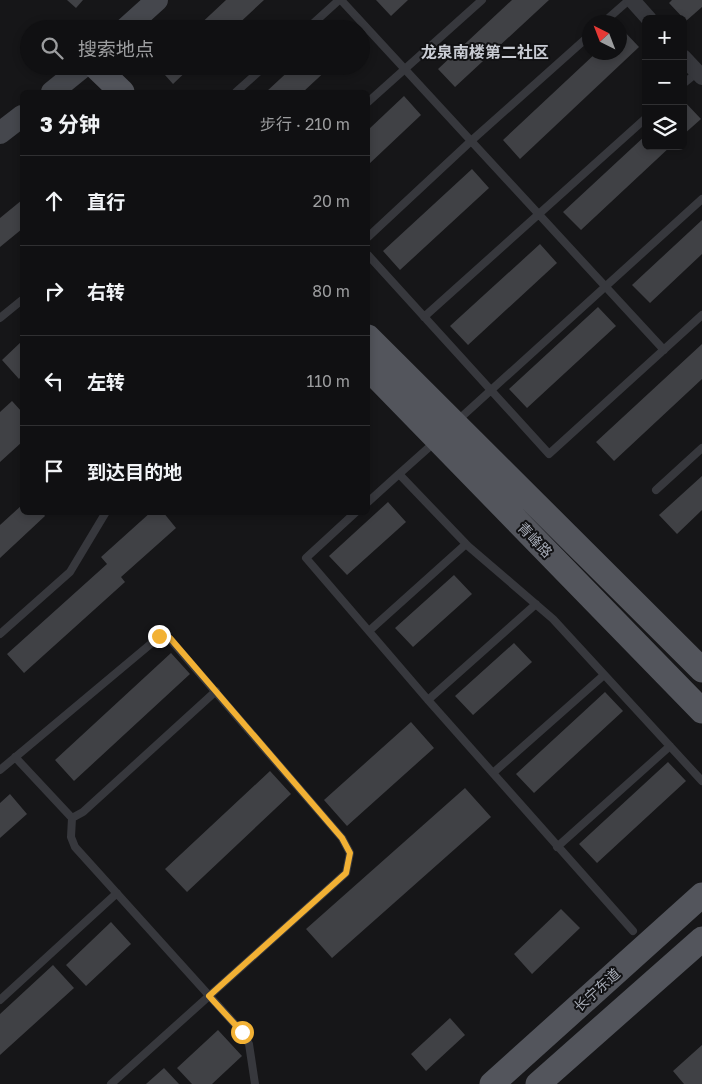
<!DOCTYPE html>
<html lang="zh">
<meta charset="utf-8">
<style>
:root{--surface:#101012;--page:#19191b;--text:#f1f3f6;--muted:#9c9d9f;--line:#303032}
body{margin:0;font-family:"Golos Text","Noto Sans SC",sans-serif;background:var(--page);color:var(--text)}
.controls{position:absolute;right:15px;top:15px;display:grid;overflow:hidden;border-radius:8px;box-shadow:0 2px 8px #0003}
.controls button{width:45px;height:45px;display:grid;place-items:center;padding:0;border:0;border-bottom:1px solid var(--line);background:var(--surface);color:var(--text);font:25px sans-serif}
.compass{position:absolute;left:582px;top:15px;width:45px;height:45px;border-radius:50%;background:var(--surface);box-shadow:0 2px 8px #0003;rotate:318deg}
.stop{position:absolute;width:15px;height:15px;margin:-11px;border:4px solid #f2b134;border-radius:50%;background:#fff}
.stop.end{background:#f2b134;border-color:#fff;box-shadow:0 1px 5px #0008}
.list{margin:0;padding:0;list-style:none}
h2{display:flex;justify-content:space-between;align-items:center;height:65px;margin:0;padding:0 20px;font-size:21px}
h2 small{font-size:16px;font-weight:400;color:var(--muted)}
.list li{display:grid;grid-template-columns:32px 1fr auto;gap:15px;align-items:center;box-sizing:border-box;height:90px;padding:0 20px;border-top:1px solid var(--line)}
.list b{display:block;font-size:19px;white-space:nowrap}
.list em{font-size:16px;font-style:normal;color:var(--muted)}
.icon{flex:none;width:28px;height:28px;fill:none;stroke:currentColor;stroke-width:2;stroke-linecap:round;stroke-linejoin:round}
.map{position:relative;flex:none;width:702px;height:1084px;overflow:hidden}
.search{position:absolute;background:var(--surface);box-shadow:0 2px 8px #0003;left:20px;top:20px;width:350px;height:55px;display:flex;align-items:center;gap:12px;box-sizing:border-box;padding:0 18px;border-radius:28px;color:var(--muted);font-size:19px}
.panel{position:absolute;background:var(--surface);box-shadow:0 2px 8px #0003;left:20px;top:90px;width:350px;height:425px;border-radius:8px}
.map>svg:first-child{display:block}
</style>
<div class="map">
<svg width="702" height="1084" viewBox="0 0 702 1084">
<rect width="100%" height="100%" fill="#161618"/>
<!-- building -->
<path fill="#404145" d="M67 0H83L76 8Z
M226 0H264L233 29H195Z
M376 0H408L391 16Z
M512 0H549L455 87 438 69Z
M672 0H702V7L686 21 669 3Z
M622 29 639 47 520 159 503 140 597 52H620V31Z
M157 66H192L173 84Z
M294 66H331L303 92H266Z
M404 96 421 115 368 165V130Z
M683 100 701 119 683 135Z
M646 135V146H671L581 230 563 212Z
M472 169 489 188 400 270 383 251Z
M22 200V229L0 247V218Z
M702 220V254L650 303 632 285Z
M540 244 557 263 468 345 450 326Z
M598 307 616 326 527 408 509 389Z
M22 341V375L19 379 2 360Z
M702 344V379L614 461 596 442Z
M12 401 22 412V442L0 462V412Z
M702 476V510L677 534 659 515Z
M388 502 406 522 347 575 329 556Z
M22 505V512H42L45 516 0 558V525Z
M151 512H163L176 528 121 577 125 582 24 673 7 654 107 564 101 557Z
M454 575 472 594 413 647 395 628Z
M514 643 532 662 473 715 455 696Z
M171 653 190 674 74 781 55 760Z
M605 692 623 711 534 793 516 774Z
M411 722 434 748 347 826 324 800Z
M668 762 686 781 597 863 579 844Z
M270 771 291 794 187 892 165 869Z
M465 788 491 817 332 958 306 929Z
M10 794 27 814 0 838V803Z
M561 909 580 928 532 974 514 954Z
M111 922 131 944 86 986 66 965Z
M53 965 74 988 0 1055V1014Z
M450 1018 465 1035 426 1071 411 1054Z
M218 1030 242 1056 212 1084H192L177 1068Z
M702 1045V1084H684L673 1071Z
M164 1068 179 1084H146Z"/>
<g fill="none" stroke-linecap="round" stroke-linejoin="round">
<!-- lane -->
<path stroke="#37383d" stroke-width="8" d="M341 0 664 350
M604 22 629 0
M307 29 339 0
M683 84 699 71
M236 92 265 66
M368 102 482 0
M368 237 471 141 590 35
M368 255 549 454 702 315
M424 317 646 118
M0 318 22 300
M457 421 702 199
M436 441 399 474 468 546 553 619 702 781
M656 490 702 448
M368 502 399 474
M356 512 306 558 428 700 633 931
M369 631 466 544
M0 634 70 572 106 512
M428 700 536 604
M15 757 72 818 71 837 75 847 242 1032 249 1044 255 1084
M0 770 159 637 169 638 342 838 350 853 346 873 111 1084
M493 773 604 675
M72 818 83 812 216 691
M557 847 670 746
M0 1000 117 893"/>
<!-- street -->
<path stroke="#37383d" stroke-width="16" d="M632 0 649 19
M683 57 702 77"/>
<!-- secondary -->
<path stroke="#45474d" stroke-width="22" d="M125 29 157 0
M52 92 84 66
M0 133 22 116"/>
<!-- primary -->
<path stroke="#53555c" stroke-width="25" d="M95 66 122 92
M368 337 702 670
M368 368 702 711
M492 1084 702 895
M538 1084 702 939"/>
</g>
<g fill="none" stroke-linecap="round" stroke-linejoin="round">
<!-- route -->
<path stroke="#f2b134" stroke-width="6" d="M159 636 170 638 342 838 350 853 346 873 209 996 242 1032"/>
</g>
<g text-anchor="middle" stroke-width="4" stroke-linejoin="round" paint-order="stroke">
<!-- street labels -->
<g font-size="14" fill="#a8adb8" stroke="#111113">
<text transform="translate(535 540) rotate(46)" y="5">青峰路</text>
<text transform="translate(597 990) rotate(-42)" y="5">长宁东道</text>
</g>
<!-- quarter labels -->
<g font-size="16" font-weight="bold" fill="#c9ccd4" stroke="#111113">
<text x="485" y="58">龙泉南楼第二社区</text>
</g>
</g>
</svg>
<div class="controls">
<button>+</button>
<button>−</button>
<button><svg class="icon" aria-label="layers" viewBox="0 0 24 24"><path d="M12 4l9 5-9 5-9-5zM3 14l9 5 9-5"/></svg></button>
</div>
<svg class="compass" viewBox="-18 -18 36 36"><path d="M0-13l5 13h-10z" fill="#e53935"/><path d="M0 13l5-13h-10z" fill="#9c9d9f"/></svg>
<div class="stop" style="left:242px;top:1032px"></div>
<div class="stop end" style="left:159px;top:636px"></div>
<div class="search"><svg class="icon" aria-label="search" viewBox="0 0 24 24"><circle cx="10" cy="10" r="6"/><path d="M15 15l6 6"/></svg>搜索地点</div>
<section class="panel">
<h2>3 分钟<small>步行 · 210 m</small></h2>
<ul class="list">
<li><svg class="icon" aria-label="ahead" viewBox="0 0 24 24"><path d="M12 20V5M6 11l6-6 6 6"/></svg><div><b>直行</b></div><em>20 m</em></li>
<li><svg class="icon" aria-label="right" viewBox="0 0 24 24"><path d="M7 20v-9h11M14 6l5 5-5 5"/></svg><div><b>右转</b></div><em>80 m</em></li>
<li><svg class="icon" aria-label="left" viewBox="0 0 24 24"><path d="M17 20v-9H6M10 6l-5 5 5 5"/></svg><div><b>左转</b></div><em>110 m</em></li>
<li><svg class="icon" aria-label="arrive" viewBox="0 0 24 24"><path d="M6 21V4h12l-3 4 3 4H6"/></svg><div><b>到达目的地</b></div></li>
</ul>
</section>
</div>
